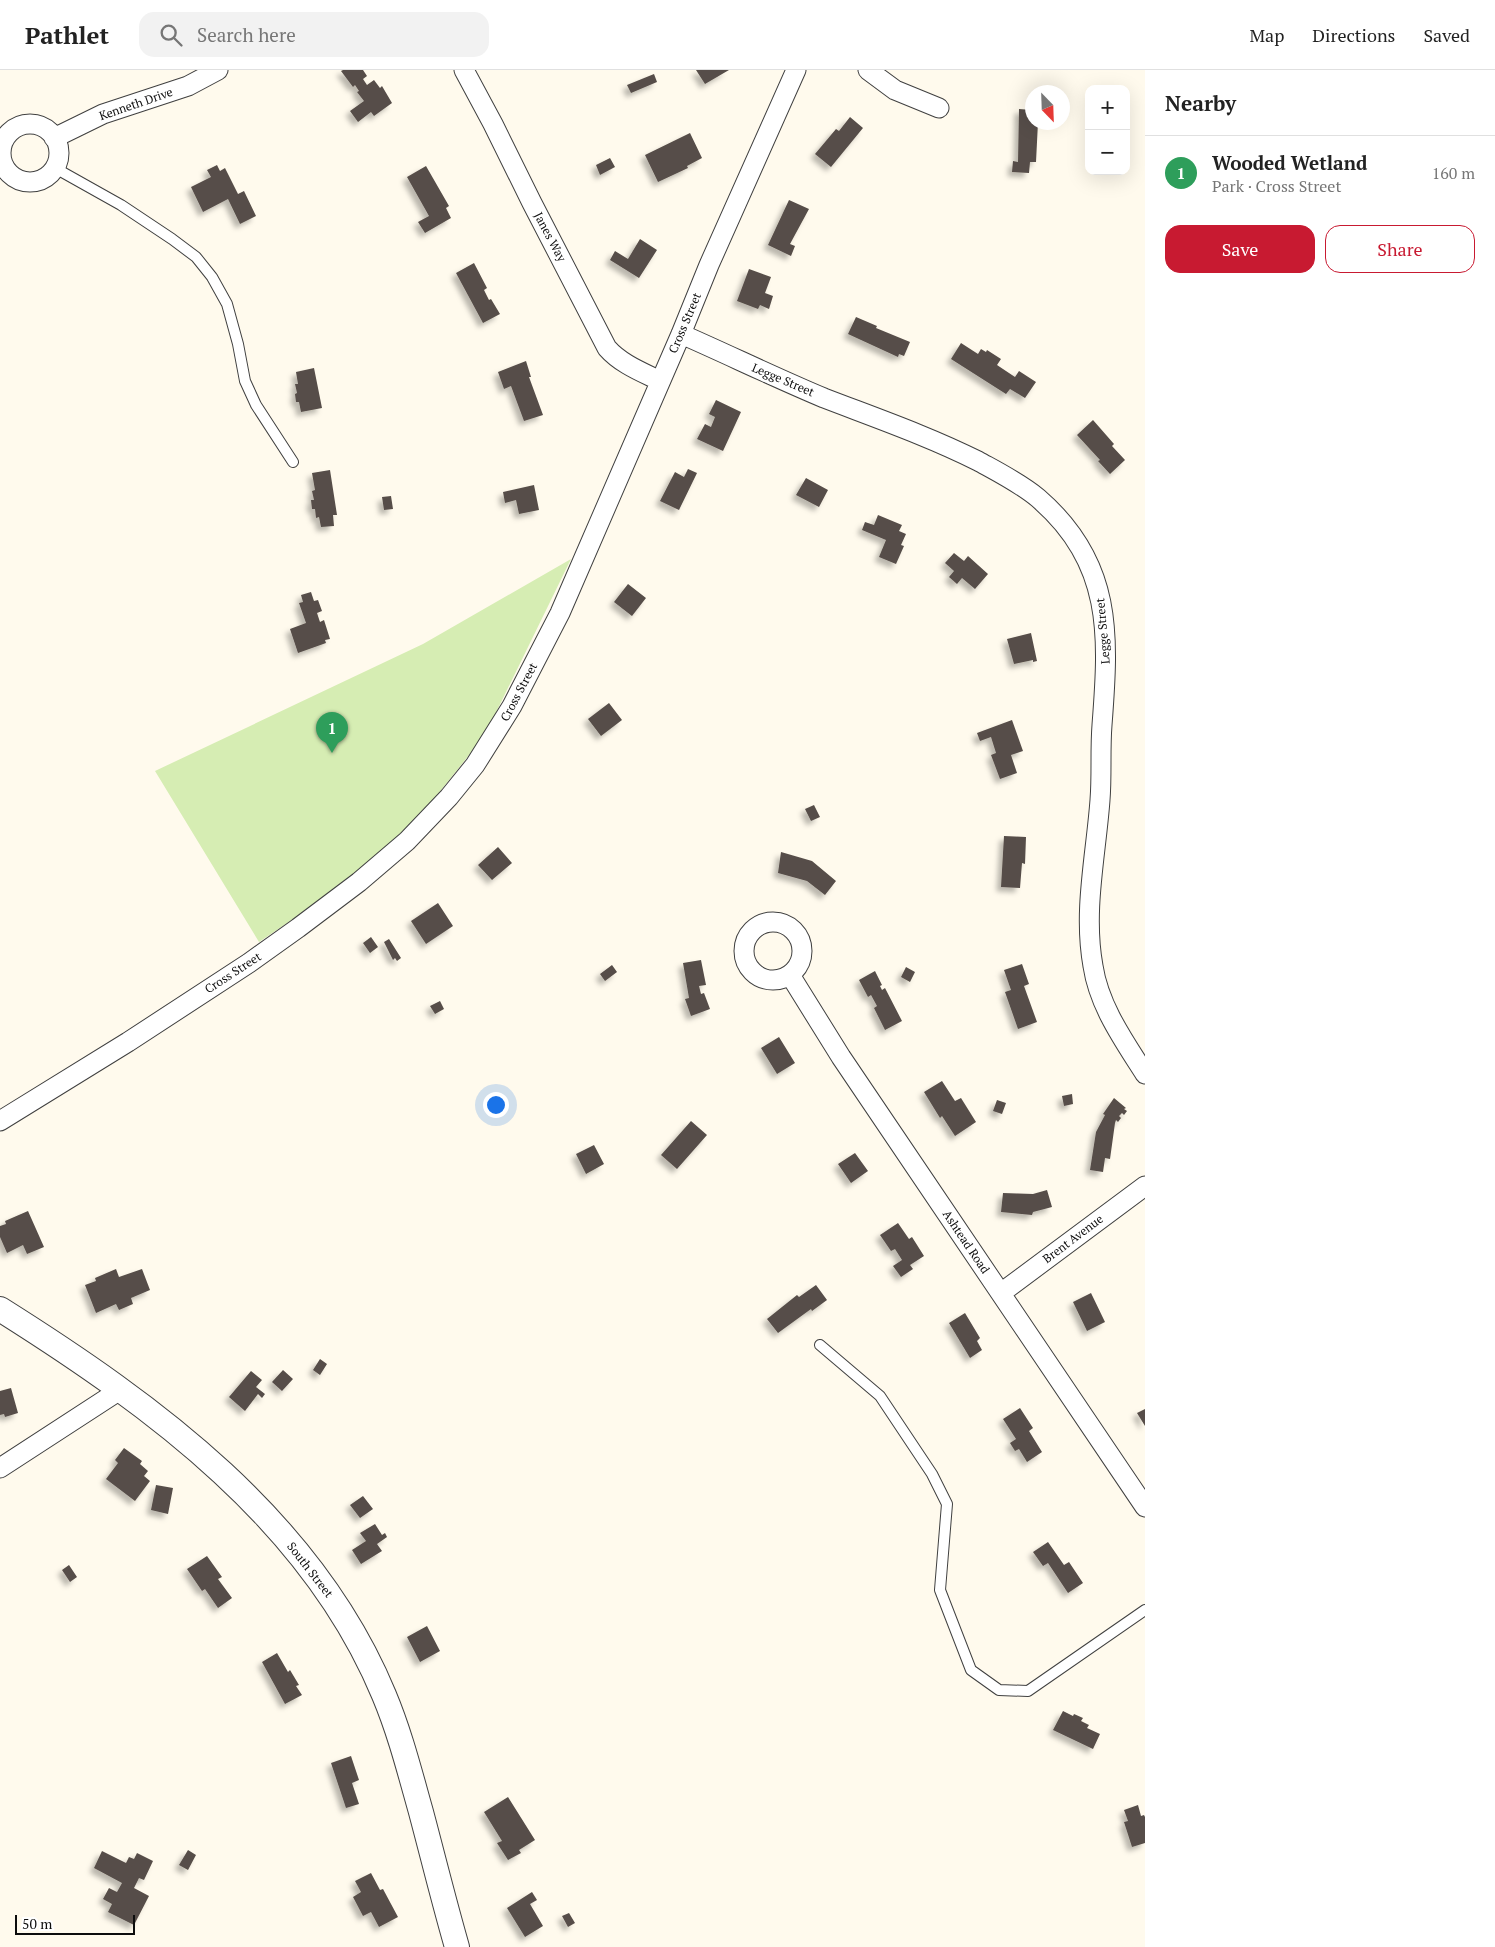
<!DOCTYPE html>
<meta charset="utf-8">
<style>
:root{--surface:#fff;--page:#f2f2f2;--text:#222;--muted:#767676;--line:#e0e0e0;--accent:#c81a31}
body{margin:0;font-family:"PT Serif",serif;background:var(--page);color:var(--text)}
.controls{position:absolute;right:15px;top:15px;display:grid;overflow:hidden;border-radius:10px;box-shadow:0 5px 20px #0002}
.controls button{width:45px;height:45px;display:grid;place-items:center;padding:0;border:0;border-bottom:1px solid var(--line);background:var(--surface);color:var(--text);font:25px sans-serif}
.compass{position:absolute;left:1025px;top:15px;width:45px;height:45px;border-radius:50%;background:var(--surface);box-shadow:0 5px 20px #0002;rotate:157deg}
.scale{position:absolute;left:15px;bottom:12px;width:120px;box-sizing:border-box;padding-left:5px;border:2px solid #0d0d0d;border-top:0;font-size:14px;line-height:18px;white-space:nowrap;color:#0d0d0d;-webkit-text-stroke:4px #fff;paint-order:stroke}
.you{position:absolute;left:495px;top:1034px;width:18px;height:18px;margin:-12px;border:4px solid #fff;border-radius:50%;background:#1a73e8;box-shadow:0 0 0 8px #1a73e833}
.badge{display:grid;place-items:center;width:32px;height:32px;border-radius:50%;background:var(--accent);color:#fff;font-size:16px;font-weight:700}
.pin{position:absolute;translate:-50% -41px;filter:drop-shadow(0 1px 2px #0008)}
.pin::after{content:'';position:absolute;top:26px;width:18px;height:15px;background:inherit;clip-path:polygon(0 0,100% 0,50% 100%)}
.list{margin:0;padding:0;list-style:none}
h2{display:flex;justify-content:space-between;align-items:center;height:65px;margin:0;padding:0 20px;font-size:21px}
h2 small{font-size:16px;font-weight:400;color:var(--muted)}
.list li{display:grid;grid-template-columns:32px 1fr auto;gap:15px;align-items:center;box-sizing:border-box;height:75px;padding:0 20px;border-top:1px solid var(--line)}
.list b{display:block;font-size:19px;white-space:nowrap}
.list p{margin:0;font-size:16px;white-space:nowrap;color:var(--muted)}
.list em{font-size:16px;font-style:normal;color:var(--muted)}
.actions{display:flex;gap:10px;padding:15px 20px}
.actions a{flex:1;padding:11px 0;border:1px solid var(--accent);border-radius:15px;text-align:center;font-size:18px;color:var(--accent)}
.actions .main{background:var(--accent);color:#fff}
.icon{flex:none;width:28px;height:28px;fill:none;stroke:currentColor;stroke-width:2;stroke-linecap:round;stroke-linejoin:round}
.map{position:relative;flex:none;width:1145px;height:1877px;overflow:hidden}
header{display:flex;align-items:center;gap:30px;box-sizing:border-box;height:70px;padding:0 25px;background:var(--surface);border-bottom:1px solid var(--line)}
header strong{font-size:24px}
nav{display:flex;gap:28px;margin-inline-start:auto;font-size:18px}
.search{width:350px;height:45px;background:var(--page);display:flex;align-items:center;gap:12px;box-sizing:border-box;padding:0 18px;border-radius:15px;color:var(--muted);font-size:19px}
main{display:flex}
aside{flex:1;background:var(--surface)}
.map>svg:first-child{display:block}
</style>
<header>
<strong>Pathlet</strong>
<div class="search"><svg class="icon" aria-label="search" viewBox="0 0 24 24"><circle cx="10" cy="10" r="6"/><path d="M15 15l6 6"/></svg>Search here</div>
<nav><a>Map</a><a>Directions</a><a>Saved</a></nav>
</header>
<main>
<div class="map">
<svg width="1145" height="1877" viewBox="0 0 1145 1877">
<defs>
<filter id="shadow"><feDropShadow dx="-4.5" dy="4.5" stdDeviation="2.5" flood-color="#0004"/></filter>
</defs>
<rect width="100%" height="100%" fill="#fffaed"/>
<!-- green -->
<path fill="#d6edb3" d="M571 489 485 665 410 759 333 822 259 872 155 701 423 574Z"/>
<!-- building -->
<path fill="#564d48" filter="url(#shadow)" d="M343 0H363L367 6 363 9 367 15 374 10 380 18 382 16 392 33 374 46 371 42 358 52 350 41 364 31 357 22 359 21 355 15 353 17 341 1Z
M696 0H729L705 14Z
M654 4 657 12 631 23 627 15Z
M1019 39 1032 40V52H1038L1036 92H1030L1029 103 1012 102 1013 91 1018 92Z
M850 47 863 58 831 97 815 84 836 59 839 61Z
M690 63 702 88 687 96 688 98 658 112 645 85Z
M610 88 615 97 600 105 596 95Z
M217 95 220 101 225 98 238 124 244 121 256 146 240 154 228 129 203 142 191 117 211 107 207 100Z
M426 96 449 136 446 138 451 148 425 163 418 152 429 146 407 107Z
M789 130 809 139 790 174 795 176 791 186 768 175Z
M640 169 657 180 639 208 610 190 615 181 628 189Z
M474 193 487 218 484 220 489 230 491 229 500 244 483 253 456 203Z
M749 199 771 207 765 223 773 226 769 239 760 235 758 239 737 231Z
M856 247 877 256 876 258 910 272 904 286 899 284 898 287 848 264Z
M961 273 978 284 981 279 986 282 987 280 1001 289 997 295 1015 307 1019 301 1036 312 1025 328 1010 319 1006 324 951 289Z
M526 291 531 307H529L543 345 524 351 511 316 504 319 498 302Z
M314 298 322 338 301 342 299 332H296L295 324 297 323 295 314H298L296 302Z
M716 330 741 342 723 381 697 369 705 354 711 357 715 347 709 344Z
M1093 350 1114 374 1112 376 1125 390 1110 404 1098 391 1100 390 1077 365Z
M688 399 697 403 679 440 660 431 675 402 684 407Z
M330 400 337 445H333L334 456 321 457 319 447 316 448 315 439H312L311 430H314L312 421 315 420 312 403Z
M806 408 828 420 819 437 796 425Z
M534 415 539 440 519 444 516 430 505 433 503 422Z
M391 426 393 439 384 440 382 427Z
M878 445 902 455 899 461 906 464 901 475 904 476 896 494 879 487 886 470 862 460 865 452 874 455Z
M954 483 964 491 968 486 988 504 975 519 962 508 957 514 949 507 954 501 945 493Z
M628 514 646 528 632 546 614 532Z
M311 522 314 531 318 530 322 541 317 543 320 552 324 550 330 569 325 570 326 573 298 583 290 559 306 553 299 533 303 532 301 525Z
M1031 563 1037 591 1033 592V590L1014 594 1007 569Z
M609 633 622 650 601 666 588 649Z
M1012 650 1023 681 1011 685 1017 703 1000 709 991 685 996 683 991 667 980 671 977 663Z
M814 735 820 747 811 751 805 739Z
M1004 766 1026 767 1025 794 1022 793 1020 818 1001 817Z
M498 777 512 793 492 810 478 795Z
M781 782 812 791 836 811 825 825 807 811 778 803Z
M438 833 453 856 426 874 411 851Z
M371 867 378 877 370 883 363 873Z
M389 869 401 888 397 891 395 888 393 890 384 872Z
M701 890 706 915 699 916 701 924 704 923 710 939 691 946 685 929 689 928 683 893Z
M1022 894 1029 914 1024 916 1037 952 1018 959 1005 922 1011 920 1004 900Z
M612 895 617 902 605 911 600 904Z
M906 897 915 902 910 912 901 907Z
M875 901 882 915 880 916 882 920 885 918 902 951 885 960 874 938 877 936 871 925 868 927 859 910Z
M440 931 444 939 435 944 430 936Z
M779 967 795 993 777 1004 761 978Z
M942 1011 955 1031 961 1028 976 1052 955 1066 942 1046 940 1048 924 1022Z
M1072 1024 1073 1034 1064 1036 1062 1026Z
M1114 1028 1126 1038 1124 1039 1127 1041 1124 1045 1122 1043 1119 1046 1121 1048 1118 1052 1116 1050 1115 1053 1110 1089 1105 1088 1103 1102 1090 1100 1096 1062 1105 1045 1103 1044Z
M997 1030 1006 1033 1002 1044 993 1041Z
M691 1051 707 1065 677 1099 661 1085Z
M594 1075 604 1094 586 1104 576 1084Z
M855 1083 868 1101 851 1113 838 1094Z
M1047 1120 1052 1137 1033 1142 1032 1145 1001 1142 1003 1123 1033 1124Z
M28 1141 44 1177 27 1184 23 1175 7 1183 0 1167V1156L6 1154 5 1151Z
M898 1153 909 1169 912 1167 924 1186 910 1195 913 1199 901 1207 893 1196 902 1190 895 1179 891 1181 880 1165Z
M116 1199 119 1207 142 1199 150 1220 131 1228 133 1234 119 1240 116 1234 96 1243 85 1215 96 1211 95 1208Z
M816 1215 827 1230 812 1241 811 1239 778 1263 767 1249 797 1225 799 1227Z
M1091 1223 1105 1252 1087 1261 1073 1232Z
M965 1243 980 1268 977 1271 982 1280 970 1288 949 1253Z
M320 1289 327 1294 320 1305 313 1300Z
M283 1300 293 1309 282 1321 272 1312Z
M251 1301 262 1310 256 1317 265 1324 262 1328 258 1324 245 1341 229 1327Z
M11 1318 18 1343 5 1347 4 1344 0 1345V1321Z
M1020 1338 1033 1358 1029 1361 1042 1382 1027 1392 1019 1379 1015 1381 1010 1373 1016 1369 1003 1349Z
M1145 1339V1356L1137 1343Z
M124 1378 142 1391 140 1394 148 1401 144 1406 150 1411 135 1431 106 1409 118 1393 115 1390Z
M156 1415 173 1418 168 1444 151 1440Z
M363 1426 373 1439 360 1448 350 1435Z
M375 1454 382 1465 385 1463 387 1467 377 1474 382 1481 361 1494 352 1480 366 1471 360 1463Z
M1048 1472 1064 1495 1069 1492 1083 1513 1068 1523 1048 1493 1043 1496 1033 1482Z
M207 1486 222 1507 218 1509 232 1528 218 1538 205 1519 202 1521 187 1499Z
M69 1495 77 1507 70 1512 62 1500Z
M427 1556 440 1581 420 1592 407 1567Z
M277 1583 288 1602 290 1600 299 1615 296 1616 302 1625 285 1634 262 1592Z
M1063 1641 1073 1646 1074 1644 1083 1648 1081 1651 1089 1655 1087 1658 1100 1664 1093 1679 1053 1660Z
M351 1686 359 1710 352 1713 359 1734 346 1738 331 1693Z
M508 1727 535 1770 519 1780 521 1783 508 1790 497 1773 502 1771 484 1742Z
M1138 1735 1141 1746 1144 1745 1145 1747V1773L1132 1777 1124 1752 1128 1751 1124 1740Z
M188 1780 196 1785 188 1800 179 1795Z
M102 1781 126 1793 129 1787 134 1789 137 1783 153 1791 144 1810 139 1808 134 1818 149 1826 134 1855 108 1842 112 1834 103 1829 109 1818 117 1822 122 1813 94 1798Z
M371 1803 380 1820 383 1819 398 1847 379 1857 371 1842 363 1846 353 1827 361 1822 355 1811Z
M532 1822 537 1830 530 1834 543 1856 525 1867 507 1838Z
M569 1843 575 1853 568 1857 562 1846Z"/>
<g fill="none" stroke-linecap="round" stroke-linejoin="round">
<!-- service casing -->
<g stroke="#404040" stroke-width="12">
<path id="service" d="M55 98 121 135 172 169 196 187 212 207 227 234 238 274 245 311 256 335 293 392
M820 1275 880 1326 932 1404 947 1434 940 1520 971 1600 999 1620 1028 1621 1145 1540"/>
</g>
<!-- minor casing -->
<g stroke="#404040" stroke-width="21">
<path id="minor" d="M464 0 493 54 532 133 607 278C621 294 642 302 660 311
M868 0 895 20 939 38
M1 83a29 29 0 1 1 58 0a29 29 0 1 1-58 0Z
M54 68 103 44 188 16 218 0
M681 264C729 285 776 308 824 328 876 348 928 366 978 391 998 402 1020 413 1038 428 1113 493 1109 564 1102 655 1100 680 1102 705 1100 730 1096 785 1083 841 1093 896 1099 936 1124 971 1145 1004
M744 881a29 29 0 1 1 58 0a29 29 0 1 1-58 0Z
M790 905 841 987 1145 1437
M0 1051 128 972 249 893 298 858 359 812 407 771 449 727 475 695 512 636 560 543 681 264 709 195 796 0
M1001 1223 1145 1116
M0 1398 120 1320"/>
</g>
<!-- tertiary casing -->
<g stroke="#404040" stroke-width="26">
<path id="tertiary" d="M0 1239C154 1336 312 1451 384 1625 400 1663 410 1703 421 1742 433 1787 444 1832 457 1877"/>
</g>
<!-- service -->
<use href="#service" stroke="#fff" stroke-width="10"/>
<!-- minor -->
<use href="#minor" stroke="#fff" stroke-width="19"/>
<!-- tertiary -->
<use href="#tertiary" stroke="#fff" stroke-width="24"/>
</g>
<g text-anchor="middle" stroke-width="5" stroke-linejoin="round" paint-order="stroke">
<!-- street labels -->
<g font-size="12" fill="#0d0d0d" stroke="#fff">
<text transform="translate(136 34) rotate(-19)" y="4">Kenneth Drive</text>
<text transform="translate(550 167) rotate(62)" y="4">Janes Way</text>
<text transform="translate(685 253) rotate(-67)" y="4">Cross Street</text>
<text transform="translate(783 310) rotate(23)" y="4">Legge Street</text>
<text transform="translate(1103 561) rotate(-95)" y="4">Legge Street</text>
<text transform="translate(519 622) rotate(-62)" y="4">Cross Street</text>
<text transform="translate(233 903) rotate(-33)" y="4">Cross Street</text>
<text transform="translate(1073 1169) rotate(-37)" y="4">Brent Avenue</text>
<text transform="translate(966 1172) rotate(56)" y="4">Ashtead Road</text>
<text transform="translate(310 1500) rotate(52)" y="4">South Street</text>
</g>
</g>
</svg>
<div class="controls">
<button>+</button>
<button>−</button>
</div>
<svg class="compass" viewBox="-18 -18 36 36"><path d="M0-13l5 13h-10z" fill="#e53935"/><path d="M0 13l5-13h-10z" fill="#767676"/></svg>
<div class="scale">50 m</div>
<div class="you"></div>
<div class="pin badge" style="left:332px;top:683px;background:#2e9e5b">1</div>
</div>
<aside>
<h2>Nearby<small></small></h2>
<ul class="list">
<li><span class="badge" style="background:#2e9e5b">1</span><div><b>Wooded Wetland</b><p>Park · Cross Street</p></div><em>160 m</em></li>
</ul>
<div class="actions"><a class="main">Save</a><a>Share</a></div>
</aside>
</main>
